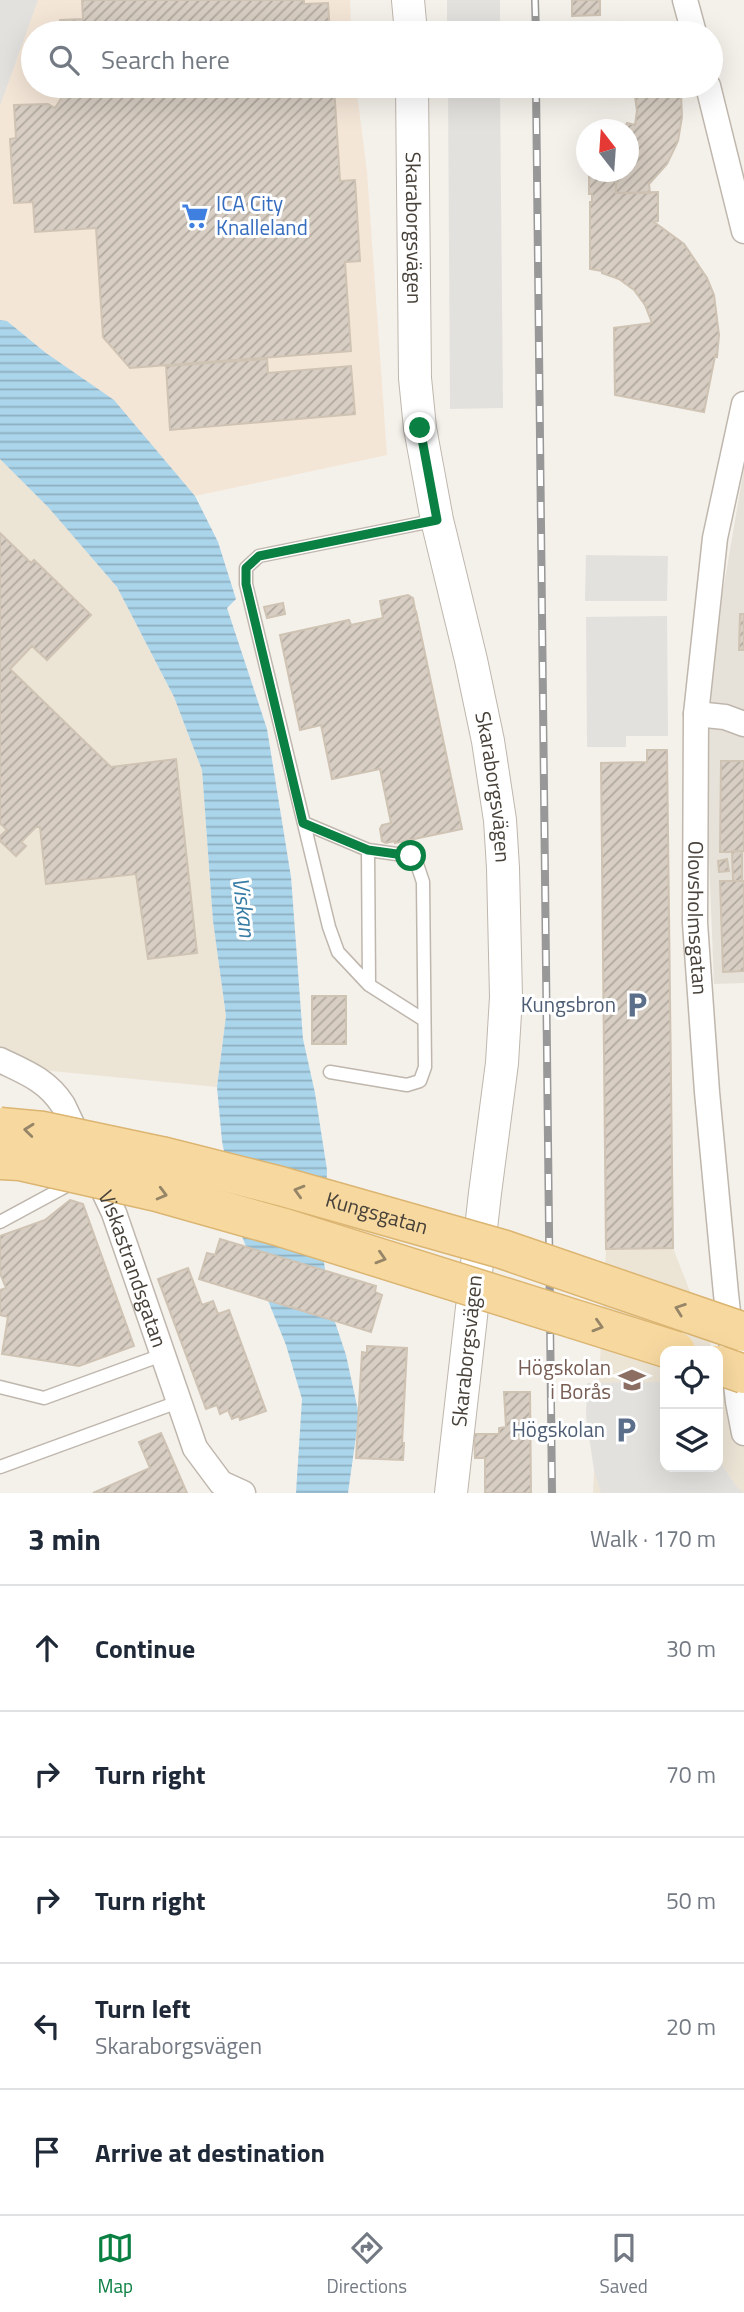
<!DOCTYPE html>
<meta charset="utf-8">
<style>
:root{--surface:#fff;--page:#f6f6f7;--text:#1f2937;--muted:#747a83;--line:#e0e1e3;--accent:#0b8043}
body{margin:0;font-family:"Titillium Web",sans-serif;background:var(--page);color:var(--text)}
.controls{position:absolute;right:21px;bottom:21px;display:grid;overflow:hidden;border-radius:14px;box-shadow:0 7px 28px #0002}
.controls button{width:63px;height:63px;display:grid;place-items:center;padding:0;border:0;border-bottom:2px solid var(--line);background:var(--surface);color:var(--text);font:35px sans-serif}
.compass{position:absolute;left:576px;top:119px;width:63px;height:63px;border-radius:50%;background:var(--surface);box-shadow:0 7px 28px #0002;rotate:343deg}
.stop{position:absolute;width:21px;height:21px;margin:-16px;border:5px solid #0b8043;border-radius:50%;background:#fff}
.stop.end{background:#0b8043;border-color:#fff;box-shadow:0 2px 7px #0008}
.list{margin:0;padding:0;list-style:none}
h2{display:flex;justify-content:space-between;align-items:center;height:91px;margin:0;padding:0 28px;font-size:30px}
h2 small{font-size:23px;font-weight:400;color:var(--muted)}
.list li{display:grid;grid-template-columns:46px 1fr auto;gap:21px;align-items:center;box-sizing:border-box;height:126px;padding:0 28px;border-top:2px solid var(--line)}
.list b{display:block;font-size:26px;white-space:nowrap}
.list p{margin:0;font-size:23px;white-space:nowrap;color:var(--muted)}
.list em{font-size:23px;font-style:normal;color:var(--muted)}
.icon{flex:none;width:38px;height:38px;fill:none;stroke:currentColor;stroke-width:2;stroke-linecap:round;stroke-linejoin:round}
.map{position:relative;flex:none;width:744px;height:1493px;overflow:hidden}
.search{position:absolute;background:var(--surface);box-shadow:0 7px 28px #0002;left:21px;right:21px;top:21px;height:77px;display:flex;align-items:center;gap:18px;box-sizing:border-box;padding:0 24px;border-radius:38px;color:var(--muted);font-size:26px}
.sheet{height:721px;background:var(--surface)}
nav{display:flex;justify-content:space-around;align-items:center;box-sizing:border-box;height:98px;border-top:2px solid var(--line);background:var(--surface);font-size:19px;color:var(--muted)}
nav a{display:grid;justify-items:center;gap:4px}
nav .on{color:var(--accent)}
.map>svg:first-child{display:block}
</style>
<div class="map">
<svg width="744" height="1493" viewBox="0 0 744 1493">
<defs>
<pattern id="water-rules" width="6" height="5" patternUnits="userSpaceOnUse" patternTransform="scale(1.75)"><rect width="6" height="5" fill="#abd5eb"/><path d="M0 2.5h6" fill="none" stroke="#8daebf"/></pattern>
<pattern id="building-hatch" width="6" height="6" patternUnits="userSpaceOnUse" patternTransform="scale(1.75)"><rect width="6" height="6" fill="#d8cec3"/><path d="M-1 1l2-2M0 6l6-6M5 7l2-2" fill="none" stroke="#b1a99f"/></pattern>
</defs>
<rect width="100%" height="100%" fill="#f4f0ea"/>
<!-- residential -->
<path fill="#e7e2d9" d="M744 468V983L714 984 705 758 711 660Z"/>
<!-- commercial -->
<path fill="#f4e6d7" d="M0 0H350L351 33H33V86H356L367 172 387 455 195 496 163 458 46 353 7 321 0 320Z"/>
<!-- education -->
<path fill="#ece4d5" d="M0 459 48 507 117 587 174 697 202 770 213 921 226 1016 217 1087 0 1066Z
M673 1248 713 1351H665V1467H718V1363L744 1444V1493H593L606 1249Z"/>
<!-- parking -->
<path fill="#e3e1de" d="M0 0H38L0 106Z
M447 0H500V33H447Z
M448 86H500L503 408 450 409Z
M586 555 668 556 667 601H585Z
M667 616 668 736H626V747H587L586 617Z
M665 1382V1467H718V1451L723 1467 737 1487 744 1493H601L594 1470 586 1416 587 1383Z"/>
<!-- water -->
<path fill="url(#water-rules)" d="M0 320 7 321 46 353 114 400 195 496 218 542 236 599 227 608 267 729 291 877 303 1039 315 1093 327 1170 324 1262 330 1307 346 1355 359 1415 348 1493H296L302 1399 286 1345 239 1229 222 1141 217 1087 226 1016 213 921 202 770 174 697 117 587 48 507 0 459Z"/>
<!-- building -->
<path fill="url(#building-hatch)" stroke="#cfc3b4" stroke-width="2" d="M82 0H304V4L328 3 330 33H59L60 20 83 19Z
M572 0H600V15L572 16Z
M624 22 643 33H614V28Z
M69 86H334L340 181 355 180 360 261 345 262 351 351 130 368 103 337 96 228 35 232 33 202 14 203 10 139 16 138 14 105 48 104 55 108Z
M629 86H679L681 95 682 117 678 141 667 164 649 184 650 193H616V172H628V130H624L627 123 635 125 637 111 635 96Z
M589 172H616V193L658 192V221L654 222 684 244 707 278 714 295 719 335 717 357 715 356 704 412 615 395 614 328 652 323 645 305 634 290 619 279 602 273V271L590 269V202H592V194H589Z
M267 359 268 373 351 366 355 414 170 430 166 366Z
M0 533 31 563 34 560 91 615 47 660 32 646 10 669 111 767 176 759 197 953 148 959 136 874 46 884 40 827H36L21 842 26 846 16 856 0 841V836L7 830 0 823Z
M408 595 413 598 415 609 414 611H416L462 829 395 843V841L386 843 382 841 380 829 382 825 391 823 380 769 332 779 321 725 300 730 280 635 349 620 351 625 383 618 380 601Z
M283 603 285 614 267 618 264 607Z
M740 614H744V650H739Z
M647 750H667L673 1248 606 1249 601 763 647 762Z
M721 761H744V851L720 852Z
M732 851H742V881H733Z
M727 859 729 871 719 872 718 861Z
M720 881H744V971L723 972Z
M312 996H346V1044H312Z
M70 1200 83 1204 134 1346 79 1366 2 1354 8 1317 0 1315V1290L6 1288 0 1273V1236L45 1220Z
M220 1239 376 1286 375 1292 382 1295 371 1332 199 1279 207 1253 215 1255Z
M188 1268 202 1305 213 1301 218 1314 229 1310 266 1411 240 1420 239 1416 232 1419 228 1410 220 1414 217 1405 206 1409 158 1279Z
M367 1346 407 1348 402 1443H404L403 1460 356 1458 362 1352 367 1353Z
M504 1392H530L531 1493H485V1458H475L474 1434H499V1428L506 1427Z
M161 1433 187 1493H93L150 1468 139 1442Z"/>
<g fill="none" stroke-linecap="round" stroke-linejoin="round">
<!-- service casing -->
<g stroke="#bfb7ad" stroke-width="15">
<path id="service" d="M304 823 368 850 411 856 416 861 423 882 425 1067 420 1081 407 1085 330 1072
M368 850 369 985
M424 1020 369 985 338 952 329 927 246 584V568L259 556 437 520
M0 1222 72 1183
M0 1387 44 1398 162 1355
M0 1467 178 1402"/>
</g>
<!-- minor casing -->
<g stroke="#bfb7ad" stroke-width="27">
<g id="minor">
<path d="M685 0 694 33"/>
<path d="M708 86 744 231"/>
<path id="s1" d="M744 404 715 538 696 714 695 923 707 1092 726 1294 738 1402 744 1433"/>
<path d="M696 714 725 717 744 724"/>
<path id="s2" d="M0 1060C25 1072 47 1080 63 1105L114 1213 195 1448 221 1483 243 1493"/>
</g>
</g>
<!-- tertiary casing -->
<g stroke="#bfb7ad" stroke-width="34">
<g id="tertiary">
<path d="M408 0 411 33"/>
<path id="s3" d="M412 86 415 378 420 428 437 520 471 660 488 741 500 820 503 868 506 997 502 1063 485 1193 451 1493"/>
</g>
</g>
<!-- service -->
<use href="#service" stroke="#fff" stroke-width="12"/>
<!-- minor -->
<use href="#minor" stroke="#fff" stroke-width="24"/>
<!-- tertiary -->
<use href="#tertiary" stroke="#fff" stroke-width="32"/>
<!-- rail casing -->
<g stroke="#989898" stroke-width="8">
<path id="rail" d="M535 0 536 33
M536 86 552 1493"/>
</g>
<!-- rail -->
<use href="#rail" stroke="#fff" stroke-width="5" stroke-dasharray="16" stroke-linecap="butt"/>
<!-- primary-bridge casing -->
<g stroke="#dbb571" stroke-width="41" stroke-linecap="butt">
<g id="primary-bridge">
<path id="s4" d="M0 1127 43 1131 161 1156 280 1186 502 1249 744 1332"/>
<path d="M0 1160 20 1161 157 1192 281 1227 676 1351"/>
<path d="M718 1365 744 1374"/>
</g>
</g>
<!-- primary-bridge -->
<use href="#primary-bridge" stroke="#f7d9a0" stroke-width="38"/>
</g>
<!-- one-way arrows -->
<defs><path id="oneway-chevron" d="M-2-3.5L2.5 0L-2 3.5" fill="none" stroke-width="1.6" stroke-linecap="round" stroke-linejoin="round" transform="scale(1.75)"/></defs>
<g stroke="#968567">
<use href="#oneway-chevron" transform="translate(29 1130) rotate(-174)"/>
<use href="#oneway-chevron" transform="translate(299 1191) rotate(-164)"/>
<use href="#oneway-chevron" transform="translate(162 1194) rotate(15)"/>
<use href="#oneway-chevron" transform="translate(381 1258) rotate(17)"/>
<use href="#oneway-chevron" transform="translate(680 1309) rotate(-160)"/>
<use href="#oneway-chevron" transform="translate(598 1326) rotate(17)"/>
</g>
<g fill="none" stroke-linecap="round" stroke-linejoin="round">
<!-- route -->
<path stroke="#0b8043" stroke-width="9" d="M411 856 368 850 303 823 246 584V568L259 556 437 520 420 428"/>
</g>
<!-- icons -->
<defs>
<g id="supermarket-bare" transform="scale(2.1)"><path d="M-6-5.5h2.5l.6 2H6L4.5 2H-2.5L-4.4-4H-6ZM-1.5 3.2a1.3 1.3 0 1 0 .1 0ZM3 3.2a1.3 1.3 0 1 0 .1 0Z" fill="#3f7fe0" stroke="#fff" stroke-width="2.5" paint-order="stroke"/></g>
<g id="parking-bare" transform="scale(2.1)"><path d="M-3.5-5.5H1a3.5 3.5 0 0 1 0 7H-1V5.5H-3.5ZM-1-3.4V-.6H.8a1.4 1.4 0 0 0 0-2.8Z" fill="#5c6f8a" stroke="#fff" stroke-width="2.5" paint-order="stroke"/></g>
<g id="university-bare" transform="scale(2.1)"><path d="M0-5L7-2L0 1L-7-2ZM-4 1L0 2.5L4 1V4Q0 6-4 4Z" fill="#8d6e63" stroke="#fff" stroke-width="2.5" paint-order="stroke"/></g>
</defs>
<g fill-rule="evenodd">
<use href="#supermarket-bare" x="195" y="216"/>
<use href="#parking-bare" x="637" y="1005"/>
<use href="#university-bare" x="632" y="1380"/>
<use href="#parking-bare" x="626" y="1430"/>
</g>
<g text-anchor="middle" stroke-width="6" stroke-linejoin="round" paint-order="stroke">
<!-- shop labels -->
<g font-size="21" fill="#366cbe" stroke="#fff" text-anchor="start">
<text x="216" y="211">ICA City<tspan x="216" dy="24">Knalleland</tspan></text>
</g>
<!-- street labels -->
<g font-size="21" fill="#474139" stroke="#fff">
<text dy="7" stroke="none"><textPath href="#s3" startOffset="142">Skaraborgsvägen</textPath></text>
<text dy="7" stroke="none"><textPath href="#s3" startOffset="709">Skaraborgsvägen</textPath></text>
<text dy="7" stroke="none"><textPath href="#s1" startOffset="518">Olovsholmsgatan</textPath></text>
<text dy="7" stroke="none"><textPath href="#s4" startOffset="387">Kungsgatan</textPath></text>
<text dy="7" stroke="none"><textPath href="#s2" startOffset="257">Viskastrandsgatan</textPath></text>
<text transform="translate(467 1351) rotate(-84)" y="7">Skaraborgsvägen</text>
</g>
<!-- service labels -->
<g font-size="21" fill="#4e5e75" stroke="#fff" text-anchor="end">
<text x="616" y="1012">Kungsbron</text>
<text x="605" y="1437">Högskolan</text>
</g>
<!-- education labels -->
<g font-size="21" fill="#785e54" stroke="#fff" text-anchor="end">
<text x="611" y="1375">Högskolan<tspan x="611" dy="24">i Borås</tspan></text>
</g>
<!-- water labels -->
<g font-size="23" font-style="italic" fill="#377ca4" stroke="#fff">
<text transform="translate(244 907) rotate(83)" y="8">Viskan</text>
</g>
</g>
</svg>
<div class="controls">
<button><svg class="icon" aria-label="locate" viewBox="0 0 24 24"><circle cx="12" cy="12" r="6"/><path d="M12 2v4M12 18v4M2 12h4M18 12h4"/></svg></button>
<button><svg class="icon" aria-label="layers" viewBox="0 0 24 24"><path d="M12 4l9 5-9 5-9-5zM3 14l9 5 9-5"/></svg></button>
</div>
<svg class="compass" viewBox="-18 -18 36 36"><path d="M0-13l5 13h-10z" fill="#e53935"/><path d="M0 13l5-13h-10z" fill="#747a83"/></svg>
<div class="stop" style="left:411px;top:856px"></div>
<div class="stop end" style="left:420px;top:428px"></div>
<div class="search"><svg class="icon" aria-label="search" viewBox="0 0 24 24"><circle cx="10" cy="10" r="6"/><path d="M15 15l6 6"/></svg>Search here</div>
</div>
<section class="sheet">
<h2>3 min<small>Walk · 170 m</small></h2>
<ul class="list">
<li><svg class="icon" aria-label="ahead" viewBox="0 0 24 24"><path d="M12 20V5M6 11l6-6 6 6"/></svg><div><b>Continue</b></div><em>30 m</em></li>
<li><svg class="icon" aria-label="right" viewBox="0 0 24 24"><path d="M7 20v-9h11M14 6l5 5-5 5"/></svg><div><b>Turn right</b></div><em>70 m</em></li>
<li><svg class="icon" aria-label="right" viewBox="0 0 24 24"><path d="M7 20v-9h11M14 6l5 5-5 5"/></svg><div><b>Turn right</b></div><em>50 m</em></li>
<li><svg class="icon" aria-label="left" viewBox="0 0 24 24"><path d="M17 20v-9H6M10 6l-5 5 5 5"/></svg><div><b>Turn left</b><p>Skaraborgsvägen</p></div><em>20 m</em></li>
<li><svg class="icon" aria-label="arrive" viewBox="0 0 24 24"><path d="M6 21V4h12l-3 4 3 4H6"/></svg><div><b>Arrive at destination</b></div></li>
</ul>
</section>
<nav>
<a class="on"><svg class="icon" aria-label="map" viewBox="0 0 24 24"><path d="M3 6l6-2 6 2 6-2v14l-6 2-6-2-6 2zM9 4v14M15 6v14"/></svg>Map</a>
<a><svg class="icon" aria-label="directions" viewBox="0 0 24 24"><path d="M12 3l9 9-9 9-9-9zM9 14v-3h6M13 9l2 2-2 2"/></svg>Directions</a>
<a><svg class="icon" aria-label="saved" viewBox="0 0 24 24"><path d="M7 4h10v16l-5-4-5 4z"/></svg>Saved</a>
</nav>
